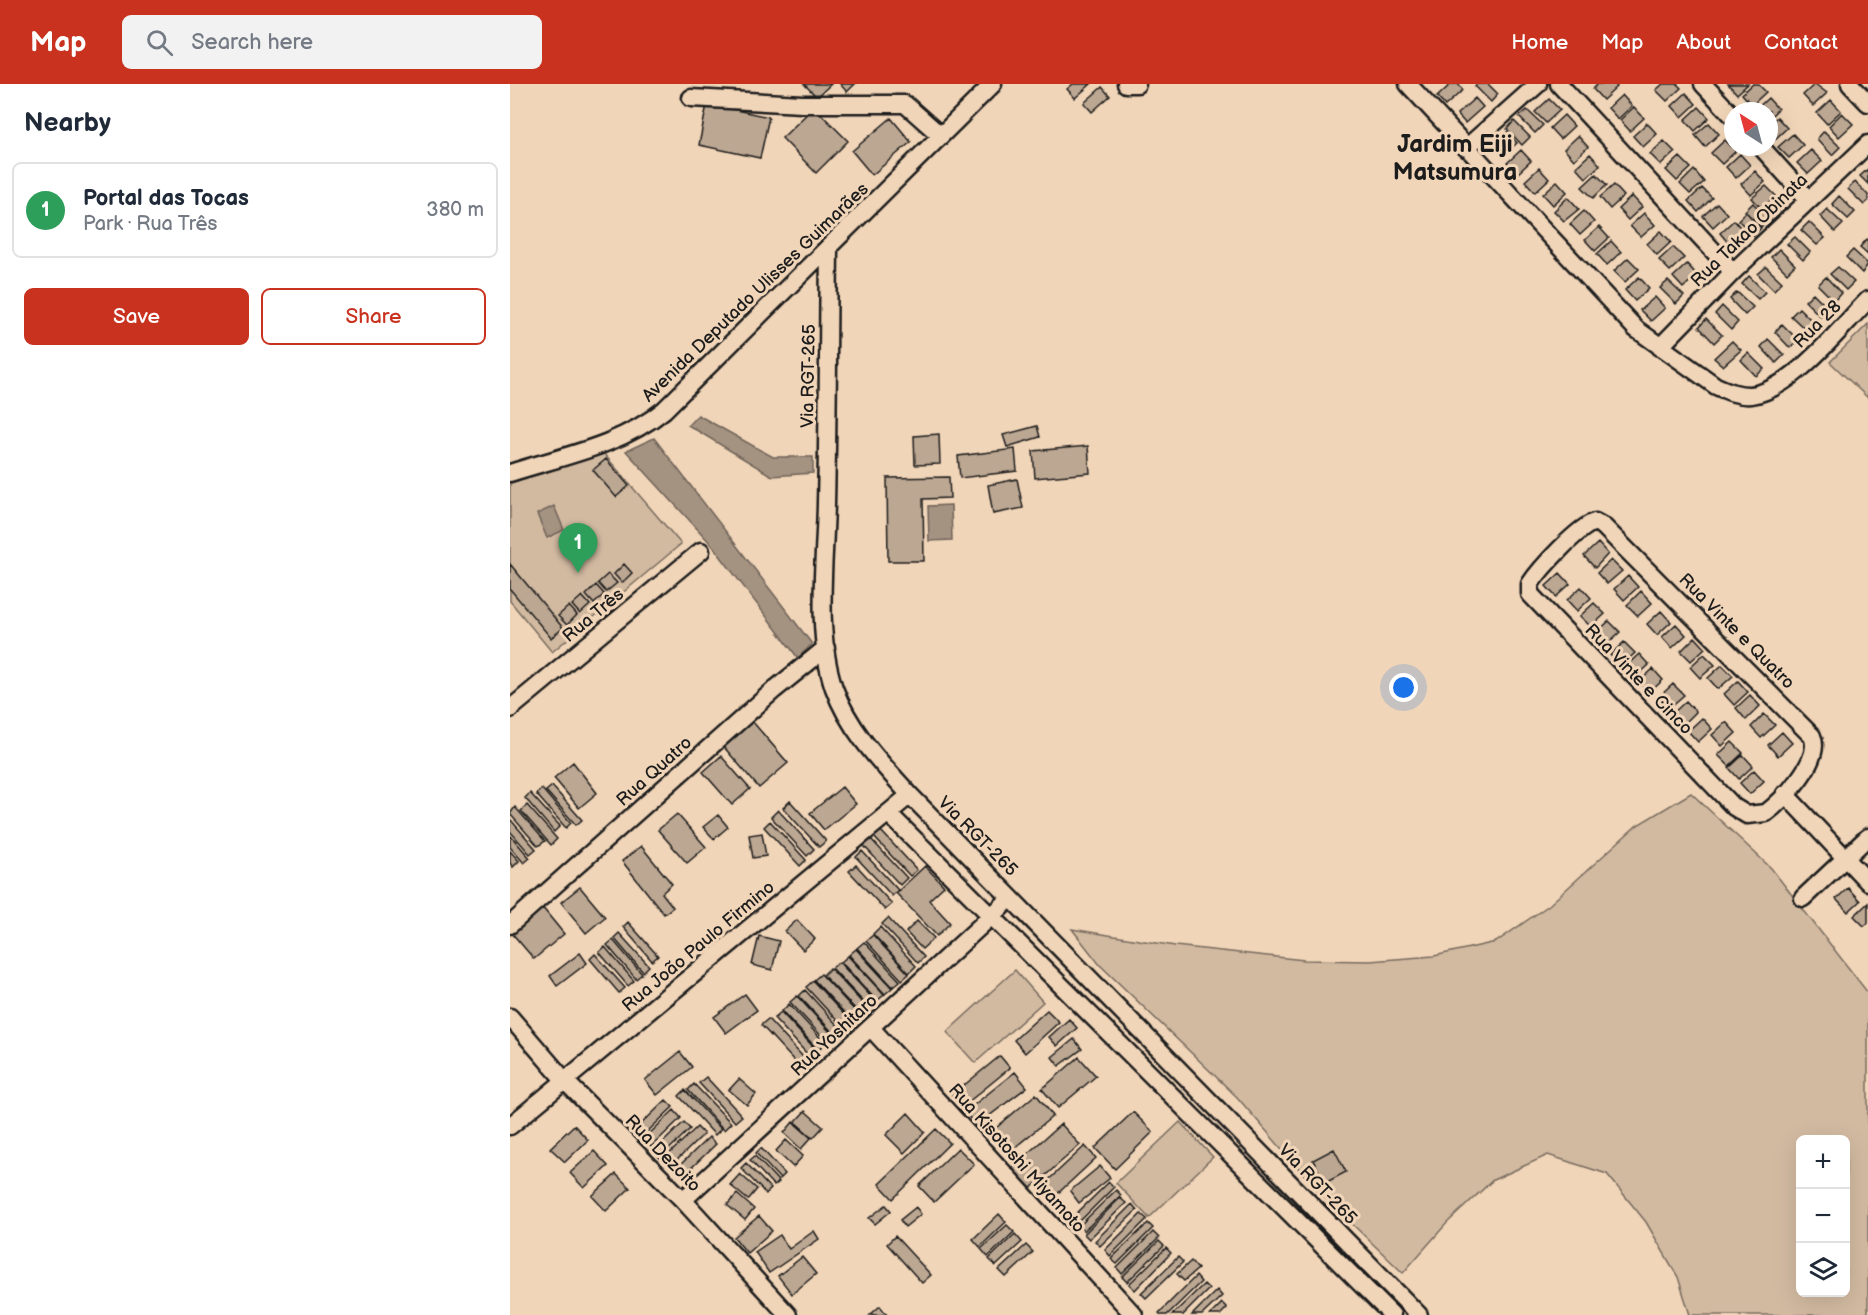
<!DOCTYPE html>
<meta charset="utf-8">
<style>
:root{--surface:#fff;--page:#f2f2f3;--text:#1f2937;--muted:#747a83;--line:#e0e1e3;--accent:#c8321e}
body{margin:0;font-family:"Balsamiq Sans",sans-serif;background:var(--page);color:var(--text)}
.controls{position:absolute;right:18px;bottom:18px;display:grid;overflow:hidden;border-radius:9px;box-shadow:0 6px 24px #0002}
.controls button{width:54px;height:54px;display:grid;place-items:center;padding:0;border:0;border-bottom:2px solid var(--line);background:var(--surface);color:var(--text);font:30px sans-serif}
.compass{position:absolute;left:1214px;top:18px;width:54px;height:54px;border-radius:50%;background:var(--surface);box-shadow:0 6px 24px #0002;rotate:324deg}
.you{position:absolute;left:894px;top:604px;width:21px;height:21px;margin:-15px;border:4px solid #fff;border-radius:50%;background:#1a73e8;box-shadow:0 0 0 9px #1a73e833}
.badge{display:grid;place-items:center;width:39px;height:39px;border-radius:50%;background:var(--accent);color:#fff;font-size:20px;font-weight:700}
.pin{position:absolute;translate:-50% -50px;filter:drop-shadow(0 2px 3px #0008)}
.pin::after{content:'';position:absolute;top:32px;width:21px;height:18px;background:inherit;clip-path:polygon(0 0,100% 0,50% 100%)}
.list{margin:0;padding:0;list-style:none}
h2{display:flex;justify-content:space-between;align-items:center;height:78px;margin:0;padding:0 24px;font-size:26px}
h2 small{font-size:20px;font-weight:400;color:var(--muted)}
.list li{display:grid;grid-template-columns:39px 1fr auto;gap:18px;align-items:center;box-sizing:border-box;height:96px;margin:0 12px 12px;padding:0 12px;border:2px solid var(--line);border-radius:9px}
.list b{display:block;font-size:22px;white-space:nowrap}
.list p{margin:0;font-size:20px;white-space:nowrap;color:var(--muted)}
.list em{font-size:20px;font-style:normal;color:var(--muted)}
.actions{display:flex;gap:12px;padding:18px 24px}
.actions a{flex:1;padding:14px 0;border:2px solid var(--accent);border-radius:9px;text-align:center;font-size:21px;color:var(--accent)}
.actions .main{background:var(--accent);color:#fff}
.icon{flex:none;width:33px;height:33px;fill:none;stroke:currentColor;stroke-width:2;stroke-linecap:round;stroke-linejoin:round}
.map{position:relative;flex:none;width:1358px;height:1231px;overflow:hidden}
header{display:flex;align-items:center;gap:36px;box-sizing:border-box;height:84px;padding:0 30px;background:var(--accent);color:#fff}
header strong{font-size:28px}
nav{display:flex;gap:33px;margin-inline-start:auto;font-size:21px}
.search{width:420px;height:54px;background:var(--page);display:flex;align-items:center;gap:15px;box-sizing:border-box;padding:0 21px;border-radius:9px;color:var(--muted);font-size:22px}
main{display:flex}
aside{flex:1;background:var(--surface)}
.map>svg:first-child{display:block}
</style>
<header>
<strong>Map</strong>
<div class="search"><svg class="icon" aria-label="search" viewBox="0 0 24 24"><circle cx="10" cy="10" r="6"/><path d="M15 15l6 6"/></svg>Search here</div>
<nav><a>Home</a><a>Map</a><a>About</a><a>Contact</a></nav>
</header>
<main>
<aside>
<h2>Nearby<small></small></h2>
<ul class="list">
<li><span class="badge" style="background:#2e9e5b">1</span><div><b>Portal das Tocas</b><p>Park · Rua Três</p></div><em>380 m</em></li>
</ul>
<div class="actions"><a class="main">Save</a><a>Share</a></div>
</aside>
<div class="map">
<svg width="1358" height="1231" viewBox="0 0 1358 1231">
<rect width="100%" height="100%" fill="#f1d5b8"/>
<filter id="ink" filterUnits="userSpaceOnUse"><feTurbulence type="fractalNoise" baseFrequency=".0167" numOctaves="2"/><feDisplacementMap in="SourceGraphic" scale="12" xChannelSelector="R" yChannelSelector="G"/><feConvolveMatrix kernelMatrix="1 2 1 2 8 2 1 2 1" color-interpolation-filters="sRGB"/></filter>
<g filter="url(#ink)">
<!-- green -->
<path fill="#d2baa1" stroke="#776b5e" stroke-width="1.5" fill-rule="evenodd" d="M1358 240V314L1320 278Z
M94 370 171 460 42 568 0 517V399Z
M1181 709 1261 784 1358 909V1231H1180L1168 1193 1136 1138 1097 1090 1038 1071 983 1096 937 1139 893 1189 809 1108 727 1013 590 881 562 845 665 862 794 876 860 877 924 872 986 858 1039 821 1126 742ZM1290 1056H1336V1208H1290Z
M505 886 533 918 465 979 437 948Z
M670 1038 703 1073 639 1134 606 1099Z"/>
<!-- water -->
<path fill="#a59381" stroke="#6e6359" stroke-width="1.5" d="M188 331 263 373H303V389L262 392 178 341Z
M144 354 302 560 288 574 202 461 116 367Z
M441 421 442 456 419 457 418 422Z
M44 422 54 446 37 454 27 430Z"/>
<!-- building -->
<path fill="#bca792" stroke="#1c1c1c" stroke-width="1.5" d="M294 0H321L307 13Z
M330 0H345L337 8Z
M563 0H581L565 14 557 5Z
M941 0H948L953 6 935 22 927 13Z
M967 0H978L988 10 981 18 965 2Z
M1088 0H1105L1107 3 1093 16 1083 5Z
M1153 0H1167L1171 4 1157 17 1146 6Z
M1218 0H1238L1227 10Z
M1243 0H1248L1256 8 1242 21 1232 10Z
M1305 0 1317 9 1303 22 1293 11Z
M592 3 600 12 582 28 574 19Z
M1176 9 1186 20 1172 33 1162 22Z
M1112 11 1122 22 1108 35 1098 24Z
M965 14 973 23 955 39 947 30Z
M1258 14 1268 25 1259 34V27H1244Z
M1039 15 1050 26 1036 39 1025 28Z
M1321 16 1331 27 1317 40 1307 29Z
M197 20 259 33 250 74 189 61Z
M304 23 338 57 306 89 272 54Z
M1124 23 1134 34 1120 47 1110 36Z
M1189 23 1199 34 1185 47 1175 36Z
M1017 26 1033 41 1025 49 1009 33Z
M1332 29 1343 40 1329 53 1319 42Z
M1054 31 1064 42 1050 55 1040 44Z
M1267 33 1277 44 1263 57 1259 53V40Z
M381 34 401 58 362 91 342 67Z
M1004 37 1020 53 1012 61 997 45Z
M1137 39 1147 50 1133 63 1123 52Z
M1199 39 1209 50 1195 63 1185 51Z
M1314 47 1330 63 1322 71 1307 55Z
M997 48 1007 59 993 72 983 61Z
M1283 50 1293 61 1279 74 1268 63Z
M1068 52 1078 63 1064 76 1054 65Z
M1215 56 1226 67 1212 80 1201 69Z
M1154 57 1165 68 1151 81 1140 70Z
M1011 66 1021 77 1007 90 997 79Z
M1301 66 1312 77 1298 90 1287 79Z
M1080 70 1090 81 1076 94 1066 83Z
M1230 70 1240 81 1226 94 1216 83Z
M1170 73 1181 84 1167 97 1156 86Z
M1029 84 1039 95 1025 108 1015 97Z
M1358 85V100L1350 92Z
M1184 86 1194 98 1180 110 1170 100Z
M1245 87 1255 98 1241 111 1231 100Z
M1086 90 1097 101 1083 114 1072 103Z
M1047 97 1057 108 1043 121 1033 110Z
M1345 98 1358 111V117L1354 121 1338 105Z
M1104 101 1114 112 1100 125 1090 113Z
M1256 102 1266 112 1252 125 1242 114Z
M1192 104 1202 114 1188 128 1178 117Z
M1122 112 1132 123 1118 136 1108 125Z
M1329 112 1345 128 1338 135 1322 120Z
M1058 113 1069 125 1054 137 1044 127Z
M1268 116 1278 128 1264 140 1254 129Z
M1207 119 1217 130 1203 143 1193 132Z
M1243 119 1259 135 1251 143 1235 127Z
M1317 125 1333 140 1325 148 1310 132Z
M1074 127 1084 138 1070 151 1060 140Z
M1236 128 1251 144 1244 152 1228 136Z
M1134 129 1145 141 1131 153 1120 142Z
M1224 136 1234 148 1220 161 1210 149Z
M1299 138 1315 154 1307 161 1291 146Z
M1089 143 1099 154 1085 167 1075 156Z
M1151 147 1161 158 1147 171 1137 160Z
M1285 153 1300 168 1293 176 1277 160Z
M1357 155 1358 156V170L1350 163Z
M1101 157 1111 168 1097 181 1087 170Z
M1163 163 1174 174 1160 187 1149 176Z
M1269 165 1285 181 1277 189 1261 173Z
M1343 166 1358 180 1352 189 1336 173Z
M1118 174 1129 185 1115 198 1104 187Z
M1177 180 1187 191 1173 204 1163 193Z
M1256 183 1272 198 1264 206 1248 190Z
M1328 183 1344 198 1336 206 1320 190Z
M1239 192 1255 208 1248 215 1232 200Z
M1129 193 1139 204 1125 217 1115 206Z
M1316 193 1331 209 1324 217 1308 201Z
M1158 197 1174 212 1166 220 1150 204Z
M1227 208 1243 223 1235 231 1220 215Z
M1303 209 1319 225 1311 233 1295 217Z
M1145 213 1155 224 1141 237 1130 226Z
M1212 222 1228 238 1221 246 1205 230Z
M1289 224 1305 240 1297 247 1281 232Z
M1196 235 1212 251 1204 259 1189 243Z
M1272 240 1288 256 1280 264 1265 248Z
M1258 255 1274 271 1266 279 1251 263Z
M1222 257 1231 266 1213 282 1204 274Z
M1238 269 1254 285 1246 292 1231 276Z
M527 342 530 353 497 363 493 351Z
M429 350 430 380 405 381 404 352Z
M578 362 580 389 525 394 523 367Z
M505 365 507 387 450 394 448 372Z
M96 375 119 402 106 413 83 386Z
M439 393 440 414 413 415 414 477H378L377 394Z
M507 395 513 424 483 430 478 401Z
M1088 459 1098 470 1085 484 1074 472Z
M1101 476 1112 487 1097 500 1087 489Z
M0 480 53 544 41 554 0 505Z
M114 480 122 489 112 499 104 490Z
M1050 489 1060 500 1046 513 1036 502Z
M98 490 107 499 96 508 88 499Z
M1118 492 1128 503 1114 516 1104 505Z
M86 501 94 510 84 520 76 511Z
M1071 503 1081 514 1067 527 1057 516Z
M1131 507 1142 519 1128 532 1117 521Z
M72 512 80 521 70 530 62 521Z
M1084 519 1095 530 1081 543 1070 532Z
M59 522 67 531 57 541 48 532Z
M1151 527 1161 538 1147 551 1137 540Z
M1099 537 1110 548 1096 561 1085 550Z
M1166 540 1176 551 1162 564 1152 553Z
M1185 553 1195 564 1181 577 1171 567Z
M1114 558 1125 569 1111 582 1100 571Z
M1129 570 1139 581 1125 594 1115 583Z
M1194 570 1205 581 1190 594 1180 583Z
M1212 581 1223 592 1208 605 1198 594Z
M1143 585 1153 596 1139 609 1129 598Z
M1228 597 1238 608 1224 621 1214 610Z
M1163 600 1174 611 1159 624 1149 613Z
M1240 611 1250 622 1236 636 1226 624Z
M1176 617 1186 628 1172 642 1162 630Z
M1254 630 1265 641 1251 654 1241 643Z
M1192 634 1202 645 1188 658 1178 647Z
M242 637 278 679 249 704 213 662Z
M1216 638 1226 649 1212 662 1202 651Z
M1272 648 1282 659 1268 672 1258 661Z
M1222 658 1233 669 1219 682 1208 671Z
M1233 671 1243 682 1229 695 1219 684Z
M211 672 240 705 222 721 193 688Z
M63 678 87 709 69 724 44 694Z
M1244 686 1254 697 1240 710 1230 699Z
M42 702 72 736 66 741 36 707Z
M332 703 346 720 314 746 300 729Z
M32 705 61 739 56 744 26 710Z
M20 709 50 742 44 748 15 714Z
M280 717 316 757 309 763 273 724Z
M17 721 47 755 41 761 11 727Z
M5 723 35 757 28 762 0 730Z
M268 726 304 765 297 772 261 733Z
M167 730 196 763 177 779 148 746Z
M208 731 218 743 204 755 193 743Z
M0 735 26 765 20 770 0 747Z
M260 737 296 776 290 782 254 743Z
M371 747 407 786 400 792 364 753Z
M252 749 256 772 243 774 239 751Z
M0 751 20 774 14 779 0 763Z
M361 755 397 794 390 801 354 762Z
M131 762 162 800 152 809 163 823 154 830 112 777Z
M0 767 9 777 3 783 0 779Z
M352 767 388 806 382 812 346 773Z
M346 781 382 820 375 826 339 787Z
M415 782 434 802 419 816 440 839 427 852 386 809Z
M70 803 95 833 76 849 51 818Z
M1338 804 1350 817 1338 828 1326 815Z
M1358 819V839L1354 842 1344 832Z
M32 823 54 850 24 875 1 848Z
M378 834 414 873 408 879 372 840Z
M287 836 305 855 293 866 275 847Z
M407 837 424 854 412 865 396 848Z
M118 838 148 872 142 877 113 843Z
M370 843 406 882 399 889 363 850Z
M109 849 139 882 133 888 104 854Z
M363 851 399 890 392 896 356 857Z
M249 852 269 857 262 886 242 881Z
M103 856 132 890 126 895 97 861Z
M354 858 390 897 383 903 347 864Z
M95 863 124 897 118 902 89 868Z
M346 865 382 904 375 910 339 871Z
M70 869 77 879 47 902 40 892Z
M85 870 115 904 109 909 80 875Z
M338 872 374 911 367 917 331 878Z
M329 878 365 917 358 923 322 884Z
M320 884 356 923 349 929 313 891Z
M311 890 347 929 340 935 304 896Z
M303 897 339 936 332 942 296 903Z
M295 906 331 945 325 951 289 912Z
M235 910 247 926 216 949 204 933Z
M287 912 323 951 316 957 280 918Z
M279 920 315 959 308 966 272 927Z
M537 926 549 938 515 969 504 956Z
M271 928 307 967 300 973 264 934Z
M258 935 294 974 287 980 251 941Z
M559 935 567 944 547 962 539 953Z
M564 955 572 965 549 982 542 973Z
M170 968 182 983 147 1011 135 996Z
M490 972 500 984 452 1023 442 1011Z
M569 973 586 992 548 1024 532 1005Z
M505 988 517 1003 466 1042 455 1028Z
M196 993 232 1032 225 1038 189 999Z
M229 995 246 1010 237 1021 219 1006Z
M184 1000 221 1039 214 1046 178 1006Z
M175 1006 211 1045 205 1051 169 1012Z
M526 1010 543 1032 497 1070 480 1049Z
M156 1016 163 1023 133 1052 126 1045Z
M164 1026 171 1034 141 1063 134 1055Z
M295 1027 313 1043 303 1054 285 1038Z
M623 1028 643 1048 605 1085 585 1064Z
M398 1029 415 1048 394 1069 376 1051Z
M174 1038 180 1045 150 1074 144 1067Z
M283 1038 301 1054 291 1065 274 1049Z
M551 1040 570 1061 520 1105 501 1084Z
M64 1041 78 1056 55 1078 40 1064Z
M187 1043 194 1050 164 1079 157 1072Z
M426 1045 440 1059 383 1115 369 1100Z
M199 1053 206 1060 176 1089 169 1082Z
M276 1056 293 1072 283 1083 266 1067Z
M575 1062 586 1074 544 1113 533 1101Z
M251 1064 275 1090 270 1095 246 1069Z
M448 1064 464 1080 424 1118 409 1102Z
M824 1065 836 1088 815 1099 803 1076Z
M84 1067 98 1082 74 1104 60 1089Z
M245 1072 269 1098 264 1102 240 1076Z
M236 1079 261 1105 256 1110 231 1084Z
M590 1082 600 1094 569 1119 560 1107Z
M106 1090 120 1104 96 1127 82 1112Z
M230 1090 247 1105 238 1116 220 1101Z
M599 1098 604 1103 568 1139 562 1134Z
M606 1106 611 1111 574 1147 569 1142Z
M227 1110 244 1125 235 1136 217 1121Z
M610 1114 616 1119 579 1155 574 1150Z
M622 1120 627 1126 590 1162 585 1157Z
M376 1121 381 1127 365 1140 359 1134Z
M406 1123 411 1130 395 1143 390 1136Z
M489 1130 496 1138 470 1163 463 1155Z
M631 1130 637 1135 600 1172 595 1166Z
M249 1132 262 1147 237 1169 224 1153Z
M638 1139 643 1144 607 1180 601 1175Z
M497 1141 504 1148 478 1173 471 1165Z
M304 1147 309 1155 259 1189 245 1168 270 1151 279 1165Z
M643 1148 649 1154 612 1190 607 1184Z
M505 1150 512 1158 486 1182 479 1175Z
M385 1152 421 1191 412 1199 377 1160Z
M649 1157 654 1162 617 1198 612 1193Z
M516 1161 523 1168 496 1193 489 1186Z
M656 1164 661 1169 625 1206 619 1200Z
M292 1173 306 1190 282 1210 268 1192Z
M668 1173 673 1178 636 1214 631 1209Z
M681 1177 688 1185 674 1197 667 1190Z
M686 1192 691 1198 657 1231H651L649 1229Z
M694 1200 699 1205 673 1231H662Z
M707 1206 712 1212 692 1231H682Z
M712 1219 717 1224 710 1231H700Z
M370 1222 377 1231H360Z"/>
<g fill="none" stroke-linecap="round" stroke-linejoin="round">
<!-- street casing -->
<g stroke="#1c1c1c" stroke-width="21">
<path id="street" d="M616 0H627
M898 0 1126 245 1206 302C1217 307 1229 312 1241 311 1282 306 1329 245 1358 216
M1049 0 1223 188
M1193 0 1223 32
M1340 0 1358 19
M181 14 292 20H395L430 51
M1251 63 1298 115
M956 64 1028 0
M319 164C318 249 318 334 316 419 315 476 305 549 324 604 339 646 371 679 400 711L909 1231
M1150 263 1223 188 1358 60
M0 389C53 372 110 362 154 326L483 0
M1085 438 1094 443 1302 652C1313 675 1274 715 1256 729L1237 731 1224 723 1020 510V500C1030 485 1068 443 1085 438Z
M0 625 191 467
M1275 710 1358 798
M378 729 882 1231
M1293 814 1358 753
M0 841 264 606 316 564
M0 933 55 997 173 1116 278 1231
M361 944 624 1231
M0 1042 400 711
M173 1116 501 814"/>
</g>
<!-- street -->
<use href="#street" stroke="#f1d5b8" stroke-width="16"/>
</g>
</g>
<g text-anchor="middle" stroke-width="6" stroke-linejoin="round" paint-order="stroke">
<!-- street labels -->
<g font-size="18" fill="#1c1c1c" stroke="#f1d5b8">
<text transform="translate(1239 146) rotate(-44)" y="6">Rua Takao Obinata</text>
<text transform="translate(245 208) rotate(-44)" y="6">Avenida Deputado Ulisses Guimarães</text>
<text transform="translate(1307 240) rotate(-45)" y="6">Rua 28</text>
<text transform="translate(298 292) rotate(-89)" y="6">Via RGT-265</text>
<text transform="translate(83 531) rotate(-40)" y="6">Rua Três</text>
<text transform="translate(1227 547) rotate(45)" y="6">Rua Vinte e Quatro</text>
<text transform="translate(1129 595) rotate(46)" y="6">Rua Vinte e Cinco</text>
<text transform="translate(144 687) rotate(-42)" y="6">Rua Quatro</text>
<text transform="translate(468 752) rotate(45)" y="6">Via RGT-265</text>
<text transform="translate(188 862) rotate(-40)" y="6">Rua João Paulo Firmino</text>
<text transform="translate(324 951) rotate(-43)" y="6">Rua Yoshitaro</text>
<text transform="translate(153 1069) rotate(46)" y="6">Rua Dezoito</text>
<text transform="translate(507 1074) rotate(48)" y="6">Rua Kisotoshi Miyamoto</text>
<text transform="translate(808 1100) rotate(46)" y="6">Via RGT-265</text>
</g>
<!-- district labels -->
<g font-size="24" font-weight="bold" fill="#1c1c1c" stroke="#f1d5b8">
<text x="945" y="68">Jardim Eiji<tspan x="945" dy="28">Matsumura</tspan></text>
</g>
</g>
</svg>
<div class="controls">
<button>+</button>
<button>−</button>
<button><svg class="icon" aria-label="layers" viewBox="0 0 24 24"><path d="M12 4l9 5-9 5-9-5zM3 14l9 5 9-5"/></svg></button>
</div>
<svg class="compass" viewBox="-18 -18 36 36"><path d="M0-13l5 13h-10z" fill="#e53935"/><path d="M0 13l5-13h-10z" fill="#747a83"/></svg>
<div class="you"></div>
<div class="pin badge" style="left:68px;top:489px;background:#2e9e5b">1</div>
</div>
</main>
